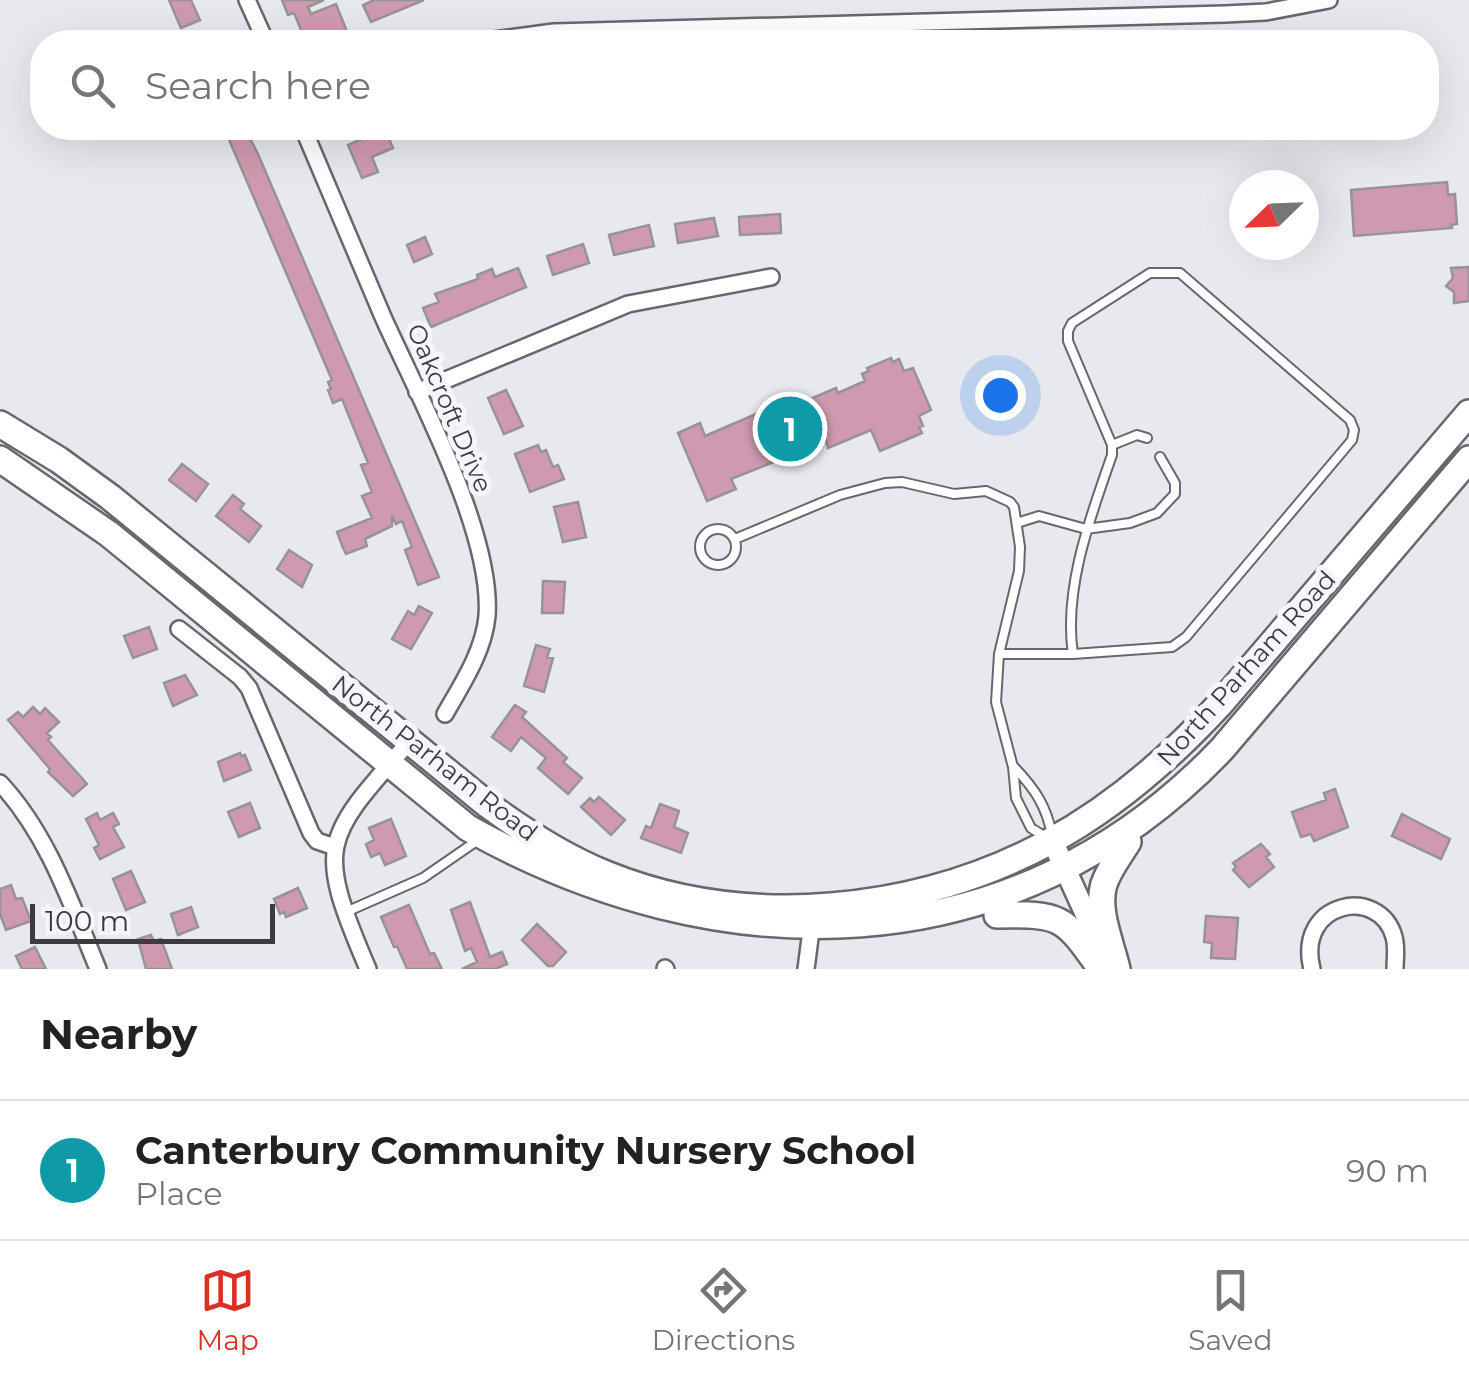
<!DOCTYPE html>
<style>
:root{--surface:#fff;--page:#f2f2f2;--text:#222;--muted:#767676;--line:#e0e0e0;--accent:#d93025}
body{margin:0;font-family:Montserrat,sans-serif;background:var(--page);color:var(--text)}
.compass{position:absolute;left:1229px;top:170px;width:90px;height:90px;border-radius:50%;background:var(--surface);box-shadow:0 10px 40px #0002;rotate:247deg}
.scale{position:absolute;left:30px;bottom:25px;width:245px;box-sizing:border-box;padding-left:10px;border:5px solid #3b3c3e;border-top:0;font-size:28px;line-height:35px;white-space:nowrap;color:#3b3c3e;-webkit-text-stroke:8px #f5f6fb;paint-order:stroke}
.you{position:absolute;left:1000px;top:395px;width:35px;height:35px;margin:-25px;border:8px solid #fff;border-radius:50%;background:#1a73e8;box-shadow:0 0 0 15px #1a73e833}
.badge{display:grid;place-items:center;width:65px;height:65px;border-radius:50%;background:var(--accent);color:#fff;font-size:32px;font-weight:700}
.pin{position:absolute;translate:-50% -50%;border:5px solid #fff;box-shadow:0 2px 10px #0006}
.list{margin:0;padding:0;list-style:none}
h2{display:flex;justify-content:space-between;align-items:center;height:130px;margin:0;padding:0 40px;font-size:42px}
h2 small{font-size:32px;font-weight:400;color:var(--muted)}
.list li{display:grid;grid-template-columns:65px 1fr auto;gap:30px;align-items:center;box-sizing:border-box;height:140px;padding:0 40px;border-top:2px solid var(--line)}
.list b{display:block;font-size:38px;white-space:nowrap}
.list p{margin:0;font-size:32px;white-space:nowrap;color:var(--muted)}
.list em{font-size:32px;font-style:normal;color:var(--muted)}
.icon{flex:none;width:55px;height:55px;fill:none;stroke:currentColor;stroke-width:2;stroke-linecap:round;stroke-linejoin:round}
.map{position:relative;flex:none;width:1469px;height:969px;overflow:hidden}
.search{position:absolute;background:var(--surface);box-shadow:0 10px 40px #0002;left:30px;right:30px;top:30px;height:110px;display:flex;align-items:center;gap:25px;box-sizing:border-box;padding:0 35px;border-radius:40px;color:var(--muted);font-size:38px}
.sheet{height:270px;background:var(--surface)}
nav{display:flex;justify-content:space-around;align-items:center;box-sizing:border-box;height:140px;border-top:2px solid var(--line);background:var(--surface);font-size:28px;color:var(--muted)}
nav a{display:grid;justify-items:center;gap:5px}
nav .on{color:var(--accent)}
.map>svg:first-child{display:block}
</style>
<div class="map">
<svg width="1469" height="969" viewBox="0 0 1469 969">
<rect width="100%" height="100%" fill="#e8e9ee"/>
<!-- building -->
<path fill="#cf9aaf" stroke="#989395" stroke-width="2.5" d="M169 0H191L200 20 181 28Z
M282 0H324L308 7 311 14 336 4 348 34 328 42H306L294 13 288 15Z
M374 0H424L371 22 363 5Z
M224 128H245L258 154 439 577 418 585 405 550 412 547 402 521 396 524 392 516V526L365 539 367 546 346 554 343 548 337 532 372 518 362 496 372 492 361 465 368 463 342 399 333 403 328 390 331 389 328 382 332 380Z
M385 129 393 148 372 157 378 172 362 178 348 145Z
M1447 182 1448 195 1455 194 1457 224 1451 225 1452 228 1354 236 1351 190Z
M780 214 781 233 740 235 739 217Z
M714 218 718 236 678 243 675 224Z
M649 225 654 246 614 255 609 235Z
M425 237 432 254 414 262 407 245Z
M583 244 589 263 553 275 547 256Z
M1469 267V301L1454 303V292L1446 286 1453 278 1451 268Z
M518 268 526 287 431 327 423 308 439 302 435 294 478 279 477 275 492 269 495 277Z
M891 358 893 362 899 359 904 371 913 368 931 410 919 416 923 426 919 427 922 433 880 451 871 430 828 448 826 441 731 479 736 489 707 501 678 433 700 423 705 436 763 411 766 418 836 388 838 393 865 381 862 374 869 371 867 368Z
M506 390 523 426 504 434 488 398Z
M538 445 541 452 546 450 553 467 558 465 564 479 530 492 515 454Z
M182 464 208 484 196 501 169 480Z
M233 495 244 504 240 509 261 526 249 542 216 516Z
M578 502 586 537 563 542 554 507Z
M289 550 312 565 302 587 277 569Z
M543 581 565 582 563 613H542Z
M419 606 432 613 411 649 392 639 408 611 414 615Z
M149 627 157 649 133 658 124 636Z
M536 645 550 649 547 657 553 658 544 692 524 686Z
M185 675 197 695 173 706 164 683Z
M515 705 526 712 522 717 567 758 563 762 582 778 568 794 538 768 546 758 521 737 511 751 492 737Z
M33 707 40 714 45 708 59 722 47 733 51 737 48 740 87 784 73 796 48 772 50 769 8 720 18 712 23 717Z
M240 753 241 756 245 755 251 770 224 781 218 762Z
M1335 789 1348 827 1314 841 1311 834 1301 837 1292 812 1326 800 1324 793Z
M599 797 625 820 611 835 581 807 590 798 594 802Z
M250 803 260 828 239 837 228 812Z
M660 804 679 811 674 827 688 833 681 853 641 838 646 826 651 828Z
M97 813 100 820 113 813 119 824 113 827 124 847 100 859 94 848 99 845 86 819Z
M1402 814 1450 839 1441 859 1392 836Z
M391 819 406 856 385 865 380 853 371 857 366 844 374 840 369 828Z
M1261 844 1270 854 1266 857 1274 867 1249 887 1233 870 1236 867 1233 863Z
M131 871 145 902 126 910 113 879Z
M11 885 16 899 22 898 31 921 6 930 0 914V889Z
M298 888 307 908 286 917 284 912 280 914 274 899Z
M470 902 490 957 502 952 507 964 495 969H462L477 962 471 948 465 951 451 910Z
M409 905 430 954 434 953 442 969H407L397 946 394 947 381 917Z
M191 907 198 927 178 935 171 914Z
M1206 916 1238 918 1235 959 1211 958 1212 943 1204 942Z
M537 924 566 952 553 966H548L522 940Z
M151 935 154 941 161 939 172 969H146L138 939Z
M35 947 46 969H22L16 956Z"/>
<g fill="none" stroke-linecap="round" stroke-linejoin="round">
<!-- service casing -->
<g stroke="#67686d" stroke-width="12">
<path id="service" d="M1112 445 1137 435 1147 438
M1017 523 1039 516 1086 529 1130 523 1157 513 1175 494V483L1160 457
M700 547a18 18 0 1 1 36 0a18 18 0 1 1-36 0Z
M735 539 840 495 885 483 902 482 954 494 986 491 1010 502 1014 507 1020 547 1019 571 999 654 996 702 1013 767 1016 798 1031 828 1044 836
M999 654H1073L1172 647 1186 637 1352 440 1354 430 1350 420 1180 273H1150L1072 323 1068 331V341L1112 445V455C1091 515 1063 589 1073 654
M1014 767C1034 788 1047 806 1052 836
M346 912 423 878 478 840"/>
</g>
<!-- minor casing -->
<g stroke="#67686d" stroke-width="20">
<path id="minor" d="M247 0 266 42
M479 42 554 32 1225 14 1266 12 1329 0
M303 128C330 191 356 254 383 317 418 395 493 533 487 616 484 651 462 684 445 714
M417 392 628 304 771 277
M179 629 240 677 249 688 311 833 317 841 335 847
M0 783C48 834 72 906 98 969
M665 968 666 969
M368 969C315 845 322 840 409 742
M806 969 813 915
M1312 969C1295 901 1380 885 1394 937 1397 947 1395 959 1395 969"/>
</g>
<!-- tertiary casing -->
<g stroke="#67686d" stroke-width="25">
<path id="tertiary" d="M1052 840 1103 952"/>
</g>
<!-- trunk casing -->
<g stroke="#67686d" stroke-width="30">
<path id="trunk" d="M0 424 59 460 110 497 488 805C525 832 564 857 606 874 746 931 918 913 1049 842 1114 807 1170 758 1220 704L1469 413
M0 459 109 534 468 828C720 969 1013 969 1222 749L1469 459
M997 915C1061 914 1063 915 1101 969
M1117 969C1111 943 1096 910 1104 884 1109 869 1120 855 1128 842"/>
</g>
<!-- service -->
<use href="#service" stroke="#fff" stroke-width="8"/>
<!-- minor -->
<use href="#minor" stroke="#fff" stroke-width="15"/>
<!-- tertiary -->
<use href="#tertiary" stroke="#fff" stroke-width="20"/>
<!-- trunk -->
<use href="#trunk" stroke="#fff" stroke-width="25"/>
</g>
<g text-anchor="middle" stroke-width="10" stroke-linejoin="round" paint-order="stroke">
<!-- street labels -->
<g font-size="25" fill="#3b3c3e" stroke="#f5f6fb">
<text transform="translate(450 408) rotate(67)" y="9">Oakcroft Drive</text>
<text transform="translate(1246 668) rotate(-48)" y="9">North Parham Road</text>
<text transform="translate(435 758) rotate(38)" y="9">North Parham Road</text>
</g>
</g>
</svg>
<svg class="compass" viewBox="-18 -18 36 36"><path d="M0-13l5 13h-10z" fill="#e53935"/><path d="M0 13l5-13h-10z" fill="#767676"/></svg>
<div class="scale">100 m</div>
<div class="you"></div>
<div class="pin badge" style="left:790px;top:429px;background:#0f9aa8">1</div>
<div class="search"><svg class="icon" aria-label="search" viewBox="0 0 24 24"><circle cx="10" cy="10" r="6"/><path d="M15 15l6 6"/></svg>Search here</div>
</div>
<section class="sheet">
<h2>Nearby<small></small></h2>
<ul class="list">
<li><span class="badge" style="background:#0f9aa8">1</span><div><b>Canterbury Community Nursery School</b><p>Place</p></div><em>90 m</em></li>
</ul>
</section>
<nav>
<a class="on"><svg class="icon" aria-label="map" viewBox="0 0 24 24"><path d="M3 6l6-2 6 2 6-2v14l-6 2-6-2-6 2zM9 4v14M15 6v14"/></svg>Map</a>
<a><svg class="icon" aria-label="directions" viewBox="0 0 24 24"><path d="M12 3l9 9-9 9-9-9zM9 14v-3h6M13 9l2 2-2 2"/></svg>Directions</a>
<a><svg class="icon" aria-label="saved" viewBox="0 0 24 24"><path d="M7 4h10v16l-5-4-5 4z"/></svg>Saved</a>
</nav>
